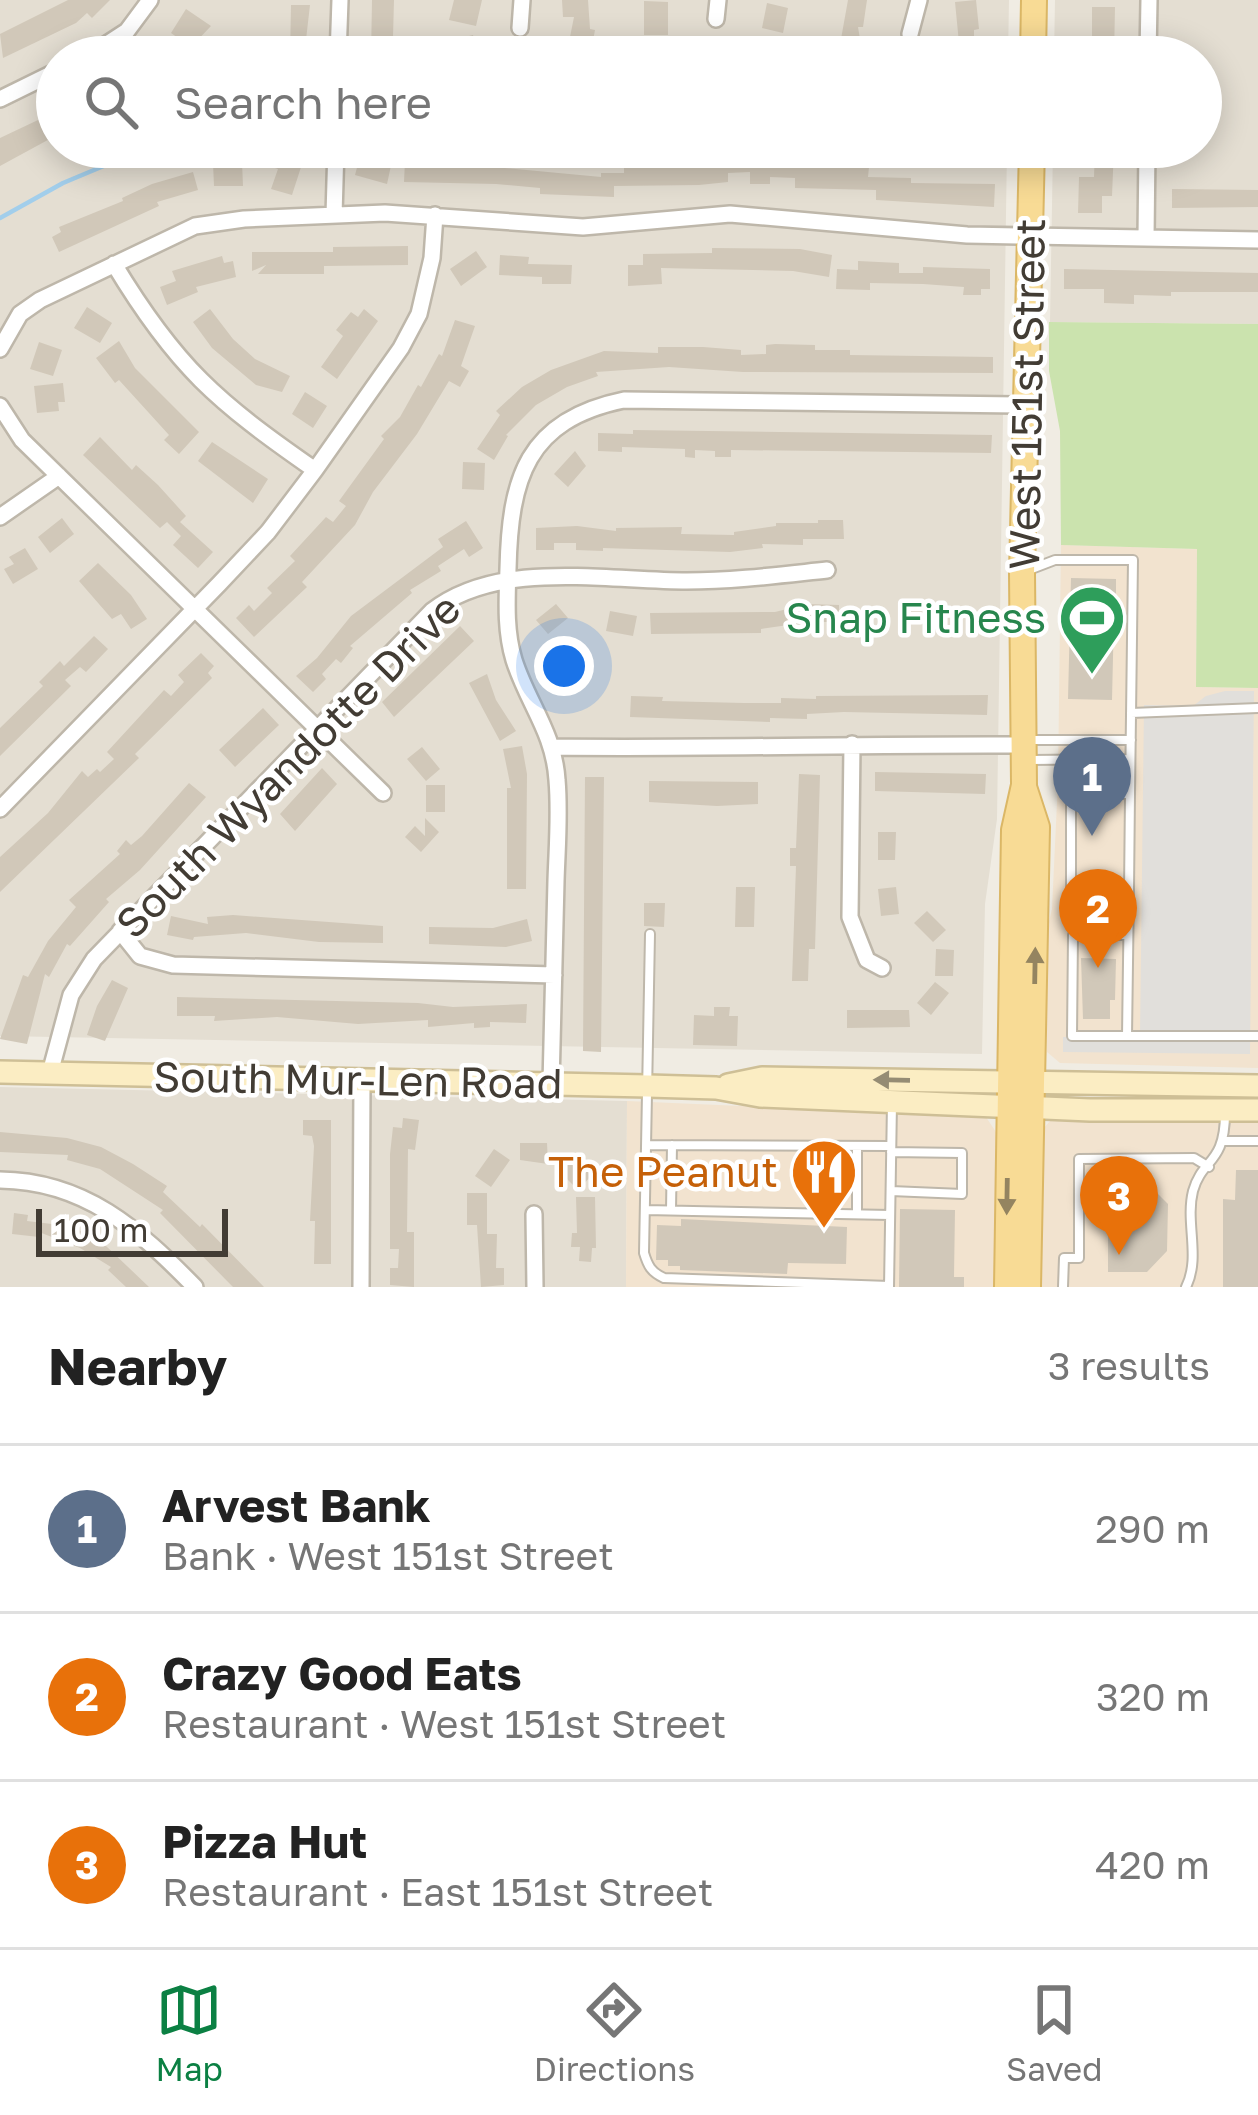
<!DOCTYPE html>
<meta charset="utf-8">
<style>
:root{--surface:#fff;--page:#f2f2f2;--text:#222;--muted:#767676;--line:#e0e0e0;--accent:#0b8043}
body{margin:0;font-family:"Golos Text",sans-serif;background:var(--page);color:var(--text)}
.scale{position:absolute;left:36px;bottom:30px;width:192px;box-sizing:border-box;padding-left:12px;border:6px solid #423c34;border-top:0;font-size:33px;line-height:42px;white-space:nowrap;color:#423c34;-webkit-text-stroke:9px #fff;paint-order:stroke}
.you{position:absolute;left:564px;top:666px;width:42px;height:42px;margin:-30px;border:9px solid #fff;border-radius:50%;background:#1a73e8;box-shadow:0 0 0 18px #1a73e833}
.badge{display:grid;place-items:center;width:78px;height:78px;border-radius:50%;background:var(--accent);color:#fff;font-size:39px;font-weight:700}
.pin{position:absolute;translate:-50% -99px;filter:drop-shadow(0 3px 6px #0008)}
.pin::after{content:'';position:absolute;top:63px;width:42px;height:36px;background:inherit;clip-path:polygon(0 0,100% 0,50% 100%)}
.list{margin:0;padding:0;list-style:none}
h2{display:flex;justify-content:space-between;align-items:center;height:156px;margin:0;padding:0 48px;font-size:51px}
h2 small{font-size:39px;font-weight:400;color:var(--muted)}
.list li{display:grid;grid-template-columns:78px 1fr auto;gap:36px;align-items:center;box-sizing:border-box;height:168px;padding:0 48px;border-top:3px solid var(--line)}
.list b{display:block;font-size:45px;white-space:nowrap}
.list p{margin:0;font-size:39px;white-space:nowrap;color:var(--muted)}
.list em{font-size:39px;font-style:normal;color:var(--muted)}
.icon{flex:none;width:66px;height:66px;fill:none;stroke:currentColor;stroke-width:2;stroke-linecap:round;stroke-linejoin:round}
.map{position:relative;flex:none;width:1258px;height:1287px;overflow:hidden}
.search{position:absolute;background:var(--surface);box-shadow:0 6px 30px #0003;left:36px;right:36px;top:36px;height:132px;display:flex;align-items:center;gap:30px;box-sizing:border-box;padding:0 42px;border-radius:66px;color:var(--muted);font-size:45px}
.sheet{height:660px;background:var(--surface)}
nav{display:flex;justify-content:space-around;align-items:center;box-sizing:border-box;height:168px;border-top:3px solid var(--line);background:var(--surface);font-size:33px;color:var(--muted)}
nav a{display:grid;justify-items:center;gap:6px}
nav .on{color:var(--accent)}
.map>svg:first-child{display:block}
</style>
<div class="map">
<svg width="1258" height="1287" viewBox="0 0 1258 1287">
<rect width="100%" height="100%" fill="#f0ece3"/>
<!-- residential -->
<path fill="#e4ded2" d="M0 0H1009L1008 57H57V147H1007L997 819 985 904 982 1054 0 1036Z
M1055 0H1258V324L1050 322 1053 147H1201V57H1054Z
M0 1087 627 1101 626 1287H0Z"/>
<!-- commercial -->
<path fill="#f2e3cf" d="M1061 545 1197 549 1196 687 1258 688V1068L1060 1063 1047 1052 1046 933 1052 909 1058 781Z
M627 1101 986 1117 998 1135 999 1287H626Z
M1051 1120 1258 1122V1287H1040L1043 1129Z"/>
<!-- green -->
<path fill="#cbe3ae" d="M1049 322 1258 324V688L1196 687 1197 549 1061 545 1060 431 1049 371Z"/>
<!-- parking -->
<path fill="#e1dfdb" d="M1225 691H1254L1250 1054 1063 1052V1037L1140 1036 1144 705 1193 706 1206 696Z"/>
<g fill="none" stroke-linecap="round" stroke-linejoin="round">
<!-- stream -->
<path stroke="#a2ceeb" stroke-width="4.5" d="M0 218 63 183 149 147"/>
</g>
<!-- building -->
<path fill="#d1c8b9" d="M68 0H110L92 18 87 13 76 23 3 58 0 34Z
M372 0H394L393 37H398V57H371Z
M454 0H482L476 26 449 20Z
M562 0H588L590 29 595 30 590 57H566L574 17H563Z
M848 0H867L863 27H858L863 57H838L836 40 841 39Z
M976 0 979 29 974 30V57H953L954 43H959L955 2Z
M644 1 668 2V35H644Z
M767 3 788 8 783 33 762 28Z
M291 5H310L304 57H290Z
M1092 7H1115L1114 57H1096V42H1092Z
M186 9 211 26 191 47 171 33Z
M473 35 479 57H449L445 42Z
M57 111V135L0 166V138Z
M1095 147H1114L1112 196H1102V213H1078L1079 177H1094Z
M362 149 387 156 385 161H392L387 184 355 175Z
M741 150V157L783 158V167H869L868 177 911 178V183L995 184 994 207 876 200V190L795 188V178L770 177V184H750V172L728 173V182L699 185 614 186V197L540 194V188L496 184 404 182 405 161 463 162V156H483V166L601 177V173H624V165L678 166V160L707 158V151Z
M273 155 302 164 292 195 271 189 278 169 269 166Z
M242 162 243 186H214L213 163Z
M193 172 198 190 157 202 159 206 59 252 52 237 61 232 59 227 123 201 122 198 152 184Z
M1172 189 1258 190V207L1172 208Z
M408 246V265L324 266V274H258L266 265 252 271V252H333V247Z
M712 248 800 249 832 255 829 277 793 271 661 268 662 284 628 286V265H643V254L712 253Z
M476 251 487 267 461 286 450 269Z
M500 255 529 257 528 264 572 265 571 284H542V277L499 275Z
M222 256 224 263 233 261 236 277 196 287 198 292 167 305 160 287 176 281 172 271Z
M858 261 899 263V273H923V267L990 269V289H981V295H963L964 287 923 284 870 283V290L836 289 837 269 858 270Z
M1064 269 1258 273V292H1171V296L1134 295V304L1104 303V289H1064Z
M87 307 112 323 100 343 74 328Z
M210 309 233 339 255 359 290 376 282 392 256 385 212 348 193 322Z
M364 309 378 321 337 379 321 367 343 336 336 330 351 312 358 317Z
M455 320 475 326 461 366 469 371 460 387 449 381 417 434 373 492 355 525 302 582 307 587 254 637 236 618 249 605 254 611 272 593 267 588 295 561 290 556 326 517 333 522 346 506 339 501 384 439 381 436 400 417 418 385 421 387 439 354 442 356Z
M119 341 135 368 199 432 179 454 164 440 169 435 119 380 115 383 96 358Z
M39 342 62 350 53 376 30 369Z
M775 344 815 345V350H850V355L993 357V373L743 372 669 367 596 372 598 376 567 387 536 405 506 435 508 436 494 460 477 449 500 415 496 411 522 387 551 370 604 351 658 353V347H703L741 350V355L766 354V345Z
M63 383 65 402H58L59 411 37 413 34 386Z
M305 392 327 406 313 428 292 414Z
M633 430 992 435 991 453 731 450V457H715V451L695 450V458L685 457V449L622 447V452L598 451V433L633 434Z
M100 437 132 470 136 465 158 485 186 516 180 522 213 552 198 568 173 545 181 536 167 522 160 528 83 455Z
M212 442 268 479 253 503 198 461Z
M575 451 586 466 568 487 554 474Z
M463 462 485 463 484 490 462 489Z
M62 518 74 534 50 553 38 537Z
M818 520H843L844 539H803V545L762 544 763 548 730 552 603 548V551L576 550V543H554V550H536V528L577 526 616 531V528L682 527 681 534 734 535V532L776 526V523H818Z
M466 521 483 548 469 557 464 549 438 566 441 571 410 590 412 593 350 646 353 648 341 663 336 659 322 674 326 679 313 692 296 676 317 658 351 616 443 547 438 539Z
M25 548 38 569 13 584 4 569 14 564 9 557Z
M98 563 131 595 147 619 131 629 121 614 112 619 79 581Z
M1071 578 1116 579V595L1109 594 1108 614H1114L1112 700 1068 699Z
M556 604 568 618 548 634 536 620Z
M807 604 839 605V622H809L761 629V633L651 634 650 613 775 612Z
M610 611 637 616 633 636 606 631Z
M460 626 474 641 394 717 382 702Z
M94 636 108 649 86 672 80 667 65 680 71 686 0 756V728L43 686 39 682 60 661 64 666Z
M201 653 214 666 208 673 212 678 135 754 139 758 0 892V857L48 813 82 771 88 777 97 769 100 772 114 759 107 752 164 690 171 696 184 682 178 675Z
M487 674 496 700 516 731 500 741 469 683Z
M988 695 987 715 844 712 807 714V719L770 718V722L630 717 631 696 663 697 662 701 744 703H781V698L816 699V696Z
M263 708 279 725 235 767 219 750Z
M522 746 527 774 526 889H507V788H511L503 749Z
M422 747 440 769 426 781 407 759Z
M322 768 337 784 295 831 280 814Z
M875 772 986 774 985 794 875 791Z
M799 774 820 775 815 949H809L808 981H792L796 866H790V848H796Z
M585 777H604L601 1052 583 1051Z
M649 781 758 782V804L717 806 649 802Z
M189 783 206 797 140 870 106 899 109 902 70 946 67 944 49 977 45 974 27 1044 0 1039 23 975 28 977 48 941 76 907 69 900 120 854 117 851 126 840 131 845 142 836Z
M426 785H445V812H426Z
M425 818 439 832 421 852 405 837 415 826 425 836Z
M878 832H896L895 860H878Z
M736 887H755L754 927H735Z
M896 887 899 914 881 916 878 889Z
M644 903H665L664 927 644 926Z
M927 911 946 930 933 942 914 923Z
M233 915 383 926V943L319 942 246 933 194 937 193 940 167 935 171 916 208 924 207 917Z
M527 919 532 941 506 947 429 944V927L493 928Z
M936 949 954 950 953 976H935Z
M1081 958 1116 959 1115 1000H1110V1019H1083Z
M112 980 128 988 105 1041 87 1035 97 1006Z
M935 982 949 993 931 1015 917 1003Z
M177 997 418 1003 453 1007 527 1004 526 1023 490 1022V1027L474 1028V1023L428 1027V1020L358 1024 277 1017 214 1021 215 1016H177Z
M714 1007H730L729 1016H738L737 1046 693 1045 694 1015 714 1016Z
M847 1010H909L910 1027 847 1028Z
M403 1118 419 1120 415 1150 408 1149 407 1232H414V1287L390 1285V1268H398L399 1249H390V1154L393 1127 402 1128Z
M303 1120H331V1264H314L315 1221H310L314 1146 312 1136 303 1135Z
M0 1132 67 1138 101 1147 133 1164 167 1186 163 1192 200 1227 202 1224 264 1287H233L160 1213 163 1210 100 1169 67 1160 68 1155 0 1152Z
M520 1143H547L548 1164 520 1160Z
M494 1149 510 1160 491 1187 475 1176Z
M574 1155 593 1174 578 1190 559 1171Z
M1236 1170H1258V1287H1223V1199L1235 1200Z
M1136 1186H1150L1168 1204 1167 1251 1147 1272H1108V1221H1102L1101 1216 1103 1188Z
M467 1193H487V1234H497L496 1268H504V1285L481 1287 477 1225H467Z
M576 1197H595L596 1248H592L591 1262 579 1261 580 1247H571L572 1233H577Z
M900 1209 955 1210 954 1277H964V1287H899Z
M14 1213 28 1215 27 1221 52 1224 54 1220 77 1229 106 1246 149 1287H126L108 1270 111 1267 80 1248 39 1232V1237L12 1234Z
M681 1219 847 1227 846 1264 788 1263 787 1274 680 1270V1266H668V1260H656L657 1225 681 1226Z"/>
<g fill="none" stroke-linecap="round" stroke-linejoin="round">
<!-- lane casing -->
<g stroke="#beb7aa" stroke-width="12">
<path id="lane" d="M1029 570 1055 560H1133L1130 794H1071V889L1129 890 1130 794
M1131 713 1258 708
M1030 740H1131
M1030 760 1130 759
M650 934 644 1253C648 1266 651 1272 664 1278L889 1286
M1128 935H1073L1072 1036H1258
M1076 937 1082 920 1128 918
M1127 1036 1129 890
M1225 1141H1258
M647 1145 891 1146
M891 1191 962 1194V1153L891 1152
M646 1210 890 1215
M671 1210 672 1145
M857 1214V1147
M889 1287 892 1103
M1063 1287 1064 1258H1079V1159L1194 1158 1209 1167
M1186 1287C1201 1257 1185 1223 1193 1191 1202 1158 1225 1165 1225 1113"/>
</g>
<!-- street casing -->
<g stroke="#beb7aa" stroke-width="20">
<path id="street" d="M716 19 718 0
M520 28 522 0
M910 34 919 0
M87 57 127 31 150 0
M338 57 340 0
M1148 57 1149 0
M0 99 57 71
M334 215 336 147
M1146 238 1147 147
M114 264C176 367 217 402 315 470
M0 349 20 314 40 300 195 226 244 219 385 213 583 227 730 214 967 235 1258 240
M0 406 22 440 383 793
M0 517 59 476
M852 744 850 917 867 960 882 968
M552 747C710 749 866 744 1024 745
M0 809 219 584 268 532 315 470 401 348 419 314 432 258 435 215
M120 931 140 956 173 965 554 975
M50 1073 71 995 94 959 432 611C499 559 606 581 687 581 734 581 780 575 827 570
M551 1084C553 1016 554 949 556 881 557 848 560 814 557 780 554 732 528 704 514 660 505 630 507 600 508 569 510 479 526 420 624 400L1028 405
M0 1180C85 1181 138 1229 195 1287
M534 1214 535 1287
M361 1287 362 1080"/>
</g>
<!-- secondary casing -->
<g stroke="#cebf96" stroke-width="26">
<path id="secondary" d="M0 1072 648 1086 716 1088 760 1096 1090 1110H1258
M728 1085 762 1078 1258 1086"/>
</g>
<!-- primary casing -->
<g stroke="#dbb766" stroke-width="28">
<path id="primary" d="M1033 57 1034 0
M1024 787 1037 827 1028 1287
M1007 1287 1014 830 1024 785 1022 573 1032 147"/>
</g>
<!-- lane -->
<use href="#lane" stroke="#fff" stroke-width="8"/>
<!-- street -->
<use href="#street" stroke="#fff" stroke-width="15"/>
<!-- secondary -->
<use href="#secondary" stroke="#fbedc3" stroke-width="21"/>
<!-- primary -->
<use href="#primary" stroke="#f8db95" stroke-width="24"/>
</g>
<!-- one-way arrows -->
<defs><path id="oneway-solid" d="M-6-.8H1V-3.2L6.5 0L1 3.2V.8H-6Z" transform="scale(3)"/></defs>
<g fill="#948460">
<use href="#oneway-solid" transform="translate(1035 966) rotate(-89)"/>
<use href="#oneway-solid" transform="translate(1007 1196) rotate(91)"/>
</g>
<use fill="#958c74" href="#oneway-solid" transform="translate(892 1080) rotate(-179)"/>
<!-- icons -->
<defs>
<g id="stadium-pin" transform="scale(3.45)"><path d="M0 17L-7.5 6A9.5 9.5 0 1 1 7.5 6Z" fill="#2e9e5b" stroke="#fff"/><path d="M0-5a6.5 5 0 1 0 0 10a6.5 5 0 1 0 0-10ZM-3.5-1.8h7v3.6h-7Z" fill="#fff"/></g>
<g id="restaurant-pin" transform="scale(3.45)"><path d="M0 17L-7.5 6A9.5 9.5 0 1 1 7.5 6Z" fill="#e8710a" stroke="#fff"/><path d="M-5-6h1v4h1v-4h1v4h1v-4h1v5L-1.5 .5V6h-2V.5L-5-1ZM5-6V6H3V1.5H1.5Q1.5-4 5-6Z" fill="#fff"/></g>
</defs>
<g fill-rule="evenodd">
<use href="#stadium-pin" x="1092" y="618"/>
<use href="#restaurant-pin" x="824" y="1172"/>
</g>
<g text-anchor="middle" stroke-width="9" stroke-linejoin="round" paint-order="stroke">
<!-- street labels -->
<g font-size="42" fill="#423c34" stroke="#fff">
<text transform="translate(1027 394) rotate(-89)" y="15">West 151st Street</text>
<text transform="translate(288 766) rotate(-45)" y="15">South Wyandotte Drive</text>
<text transform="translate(358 1080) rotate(1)" y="15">South Mur-Len Road</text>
</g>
<!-- leisure labels -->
<g font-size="42" fill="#27864d" stroke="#fff" text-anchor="end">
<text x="1046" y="633">Snap Fitness</text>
</g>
<!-- food labels -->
<g font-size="42" fill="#c56008" stroke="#fff" text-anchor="end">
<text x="778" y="1187">The Peanut</text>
</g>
</g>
</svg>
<div class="scale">100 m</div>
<div class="you"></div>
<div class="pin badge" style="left:1092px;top:836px;background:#5c6f8a">1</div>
<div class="pin badge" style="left:1098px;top:968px;background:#e8710a">2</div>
<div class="pin badge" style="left:1119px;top:1255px;background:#e8710a">3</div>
<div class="search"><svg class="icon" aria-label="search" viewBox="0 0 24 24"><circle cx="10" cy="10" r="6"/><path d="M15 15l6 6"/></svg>Search here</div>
</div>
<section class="sheet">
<h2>Nearby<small>3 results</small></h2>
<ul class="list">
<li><span class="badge" style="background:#5c6f8a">1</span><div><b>Arvest Bank</b><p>Bank · West 151st Street</p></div><em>290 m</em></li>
<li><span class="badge" style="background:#e8710a">2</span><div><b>Crazy Good Eats</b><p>Restaurant · West 151st Street</p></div><em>320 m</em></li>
<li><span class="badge" style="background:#e8710a">3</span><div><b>Pizza Hut</b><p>Restaurant · East 151st Street</p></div><em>420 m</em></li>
</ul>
</section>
<nav>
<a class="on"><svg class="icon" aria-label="map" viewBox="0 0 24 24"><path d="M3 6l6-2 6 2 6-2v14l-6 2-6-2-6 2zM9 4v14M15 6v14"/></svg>Map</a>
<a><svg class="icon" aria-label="directions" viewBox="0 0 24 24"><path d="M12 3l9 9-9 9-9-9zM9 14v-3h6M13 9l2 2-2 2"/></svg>Directions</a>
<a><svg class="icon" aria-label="saved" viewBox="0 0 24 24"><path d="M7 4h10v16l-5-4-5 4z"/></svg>Saved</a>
</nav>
